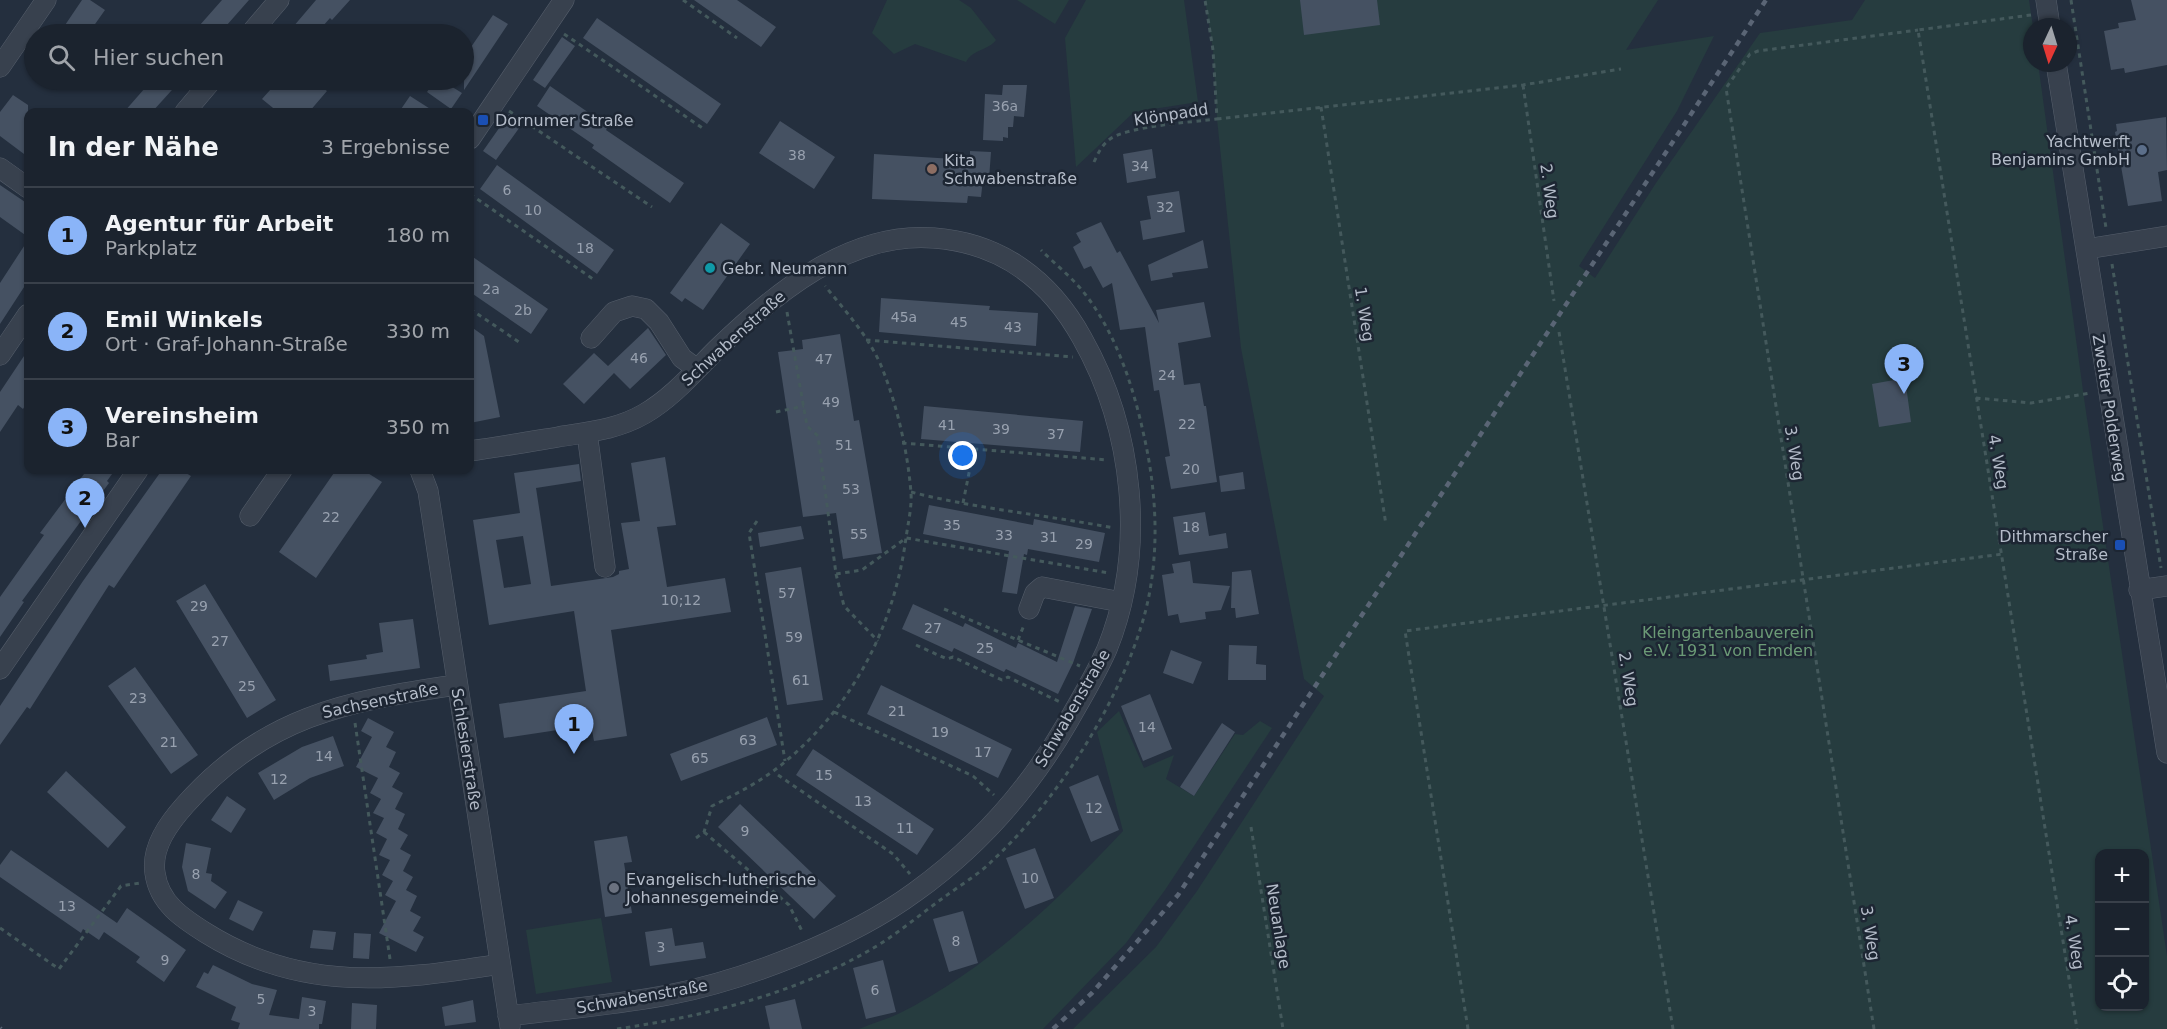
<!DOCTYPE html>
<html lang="de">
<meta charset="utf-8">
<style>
:root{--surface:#1b232e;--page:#282f3a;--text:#f1f3f6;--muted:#a0a4aa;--line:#39404a;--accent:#8ab4f8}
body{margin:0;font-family:"DejaVu Sans",sans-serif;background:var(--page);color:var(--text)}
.controls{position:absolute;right:18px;bottom:18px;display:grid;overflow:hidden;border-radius:12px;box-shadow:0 2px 4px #0004}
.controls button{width:54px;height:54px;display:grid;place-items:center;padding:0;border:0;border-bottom:2px solid var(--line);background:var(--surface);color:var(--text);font:30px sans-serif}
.compass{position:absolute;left:2023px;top:18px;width:54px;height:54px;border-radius:50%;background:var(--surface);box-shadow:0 2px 4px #0004;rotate:184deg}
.you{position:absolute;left:963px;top:456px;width:21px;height:21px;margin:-15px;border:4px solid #fff;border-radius:50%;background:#1a73e8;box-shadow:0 0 0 9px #1a73e833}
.badge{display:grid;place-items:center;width:39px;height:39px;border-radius:50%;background:var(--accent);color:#111;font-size:20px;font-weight:700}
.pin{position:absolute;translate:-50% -50px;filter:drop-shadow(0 2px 3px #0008)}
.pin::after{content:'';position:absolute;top:32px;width:21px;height:18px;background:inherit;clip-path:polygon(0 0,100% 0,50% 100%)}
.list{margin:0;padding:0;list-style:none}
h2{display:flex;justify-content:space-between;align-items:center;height:78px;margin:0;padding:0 24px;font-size:26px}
h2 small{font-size:20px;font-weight:400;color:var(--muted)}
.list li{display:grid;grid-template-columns:39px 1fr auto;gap:18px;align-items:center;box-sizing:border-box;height:96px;padding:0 24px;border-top:2px solid var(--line)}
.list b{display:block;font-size:22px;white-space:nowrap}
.list p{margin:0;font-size:20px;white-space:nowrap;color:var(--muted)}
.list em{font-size:20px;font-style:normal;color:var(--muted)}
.icon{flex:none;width:33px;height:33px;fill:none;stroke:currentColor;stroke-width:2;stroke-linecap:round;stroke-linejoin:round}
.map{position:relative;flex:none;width:2167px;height:1029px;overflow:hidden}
.search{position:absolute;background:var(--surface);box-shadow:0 2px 4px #0004;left:24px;top:24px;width:450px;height:66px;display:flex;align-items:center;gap:15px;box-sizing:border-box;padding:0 21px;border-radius:33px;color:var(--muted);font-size:22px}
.panel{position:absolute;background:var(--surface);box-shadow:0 2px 4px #0004;left:24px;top:108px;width:450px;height:366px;border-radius:12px}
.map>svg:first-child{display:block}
</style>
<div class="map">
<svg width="2167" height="1029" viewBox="0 0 2167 1029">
<rect width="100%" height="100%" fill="#242f3e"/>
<!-- green -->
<path fill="#263c3f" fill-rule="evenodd" d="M887 0H959L971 8 996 40C989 50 973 49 966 62L915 44 894 54 872 33Z
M1017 0H1069L1055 24Z
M1086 0H1184L1198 102 1134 112 1076 167 1065 38Z
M1205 0H1658L1626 50 1714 36 1677 111 1579 266 1595 278 1656 183 1760 33 1852 20 1865 0H2029L2033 27 2032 63H2038L2085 405 2167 956V1029H1073L1156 947 1197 891 1324 696 1304 679 1241 348 1217 119 1213 50ZM2100 854H2144V1006H2100Z
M1119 711 1144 768 1174 755 1166 779 1194 796 1235 734 1243 735 1260 721 1272 728 1165 890 1126 943 1043 1029H859C872 1023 886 1020 898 1014 986 970 1057 901 1123 831L1097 732Z
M601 918 612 982 536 994 526 930Z"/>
<!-- building -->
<path fill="#455162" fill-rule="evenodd" d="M82 0H90L105 10 88 34H59Z
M222 0H249L219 34H192Z
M316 0H350L332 20 330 18 316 34H287Z
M694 0H737L776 27 761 47Z
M1300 0H1377L1380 25 1304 35Z
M2131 0H2167V65L2125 73 2124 68 2111 70 2104 31 2119 28 2118 23 2136 20Z
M493 15 508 24 464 90V46L469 50Z
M597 18 721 104 707 124 583 38Z
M562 37 575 46 545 88 533 80Z
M152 80H181L152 112H124Z
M279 80H313L327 91 309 112H278L262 99Z
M435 80H441L462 93 451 109 427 92Z
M1003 85H1027L1024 117 1014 116 1013 127H1008V138L1003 137V141L983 140 985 94 1002 95Z
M550 86 608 126 606 130 684 183 670 203 592 148 594 145 537 106Z
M13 95 28 105V157L0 136V112Z
M410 96 435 112H399Z
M509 114 522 124 496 160 483 151Z
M2166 117 2167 170 2158 172 2162 201 2128 206 2115 132 2117 131 2116 124Z
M780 121 835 157 814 189 759 153Z
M1152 149 1156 178 1127 183 1123 154Z
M970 151 991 152 989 179H983L981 197 968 196 967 203 872 199 874 154 970 160Z
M497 165 614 250 597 274 480 189Z
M0 185 28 204V237L0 217Z
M1179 191 1185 232 1143 240 1140 221 1151 219 1147 196Z
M1101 222 1117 253 1120 251 1159 323 1156 310 1204 302 1211 337 1178 343 1184 385 1200 383 1204 406H1206L1217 482 1171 489 1165 457 1170 456 1159 390 1154 391 1145 327 1120 330 1112 283 1103 288 1091 266 1084 269 1073 247 1081 242 1076 233Z
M721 223 750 244 703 310 685 298 682 302 670 293Z
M28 240V281L0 324V283Z
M1203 240 1208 268 1172 273 1173 277 1151 281 1148 265Z
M470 255 548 309 531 334 470 292Z
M881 298 990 306 989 310 1038 313 1036 346 879 332Z
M470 326 484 336 500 417 470 423Z
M648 328 666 355 630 389 614 373 584 404 563 384 594 353 608 366Z
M840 334 854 421 859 420 882 553 843 559 836 513 803 517 778 352 803 349 802 340Z
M28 350V401L23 409 18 405 0 432V392Z
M1905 378 1911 422 1879 427 1872 384Z
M924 406 1083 421 1080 452 921 439Z
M665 457 676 525 657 527 667 587 725 578 731 612 611 630 627 736 594 741 591 725 504 738 499 704 586 691 574 611 489 625 473 520 520 513 514 473 579 464 581 481 536 488 551 586 613 577 619 574V571L629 569 621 523 640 521 631 463ZM523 536 531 584 504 588 496 540Z
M87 470H115L107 481 109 483 22 601 24 602 0 637V597L44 535 40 533Z
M162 470H181L191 476 114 588 109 585 30 709 27 707 0 745V706L83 581Z
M336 470H363L382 482 316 578 279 552Z
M1243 472 1245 489 1221 492 1219 476Z
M929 505 1033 525 1034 519 1105 533 1099 562 1028 549 1027 555 1024 554 1017 594 1002 592 1009 551 923 534Z
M1205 512 1209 536 1226 533 1228 548 1179 555 1173 517Z
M801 526 804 539 760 547 758 533Z
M1190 561 1193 583 1230 586 1221 610 1205 612 1206 619 1180 623 1178 614 1168 616 1162 575 1174 573 1172 564Z
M801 567 823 700 787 705 765 573Z
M1251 570 1259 614 1236 618 1235 608H1231L1232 572Z
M205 584 276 700 247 718 176 601Z
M913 604 963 627 965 623 1016 648 1018 643 1057 662 1075 606 1092 609 1073 663 1058 694 1006 669 1004 672 954 648 952 652 902 629Z
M413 619 420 668 330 681 328 665 367 659 366 655 383 652 379 623Z
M1229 645 1257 646 1256 664 1266 665V680H1228Z
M1171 650 1202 662 1193 684 1163 673Z
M135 667 198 755 171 774 108 686Z
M881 685 1012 749 998 778 867 714Z
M1150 694 1172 749 1143 761 1121 706Z
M767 717 777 745 681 781 670 754Z
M368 718 394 732 386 747 396 752 389 767 400 773 392 787 403 793 395 809 405 814 398 829 408 835 400 849 411 855 403 871 413 877 406 890 417 896 410 911 421 917 413 931 424 937 416 952 379 933 396 901 385 895 393 881 382 875 390 860 379 855 387 839 376 833 384 818 373 813 381 799 370 793 378 778 356 767 372 737 361 731Z
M1222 723 1235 732 1194 796 1180 787Z
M333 736 344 766 310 778 274 800 258 773 302 747Z
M813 749 934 829 917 855 796 775Z
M66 771 126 827 108 848 47 792Z
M1098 775 1119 830 1091 842 1069 787Z
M227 796 246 809 231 833 211 820Z
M740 804 836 896 814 919 718 827Z
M627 836 632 862 624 863 632 913 605 917 594 841Z
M186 843 211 848 206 873 212 874 211 881 227 892 215 909 188 891 182 867Z
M1035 848 1054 898 1025 909 1006 858Z
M11 850 117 923 127 908 186 950 164 982 136 962 140 957 104 932 99 940 83 929 81 933 0 877V865Z
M238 900 263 912 253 931 229 919Z
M963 911 978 963 949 972 933 919Z
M672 928 675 946 703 942 706 958 650 966 645 932Z
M313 930 336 932 333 950 310 948Z
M354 933 371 934 369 959 353 958Z
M883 960 896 1012 866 1019 853 968Z
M213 965 252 984 277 990 269 1015 299 1019 302 997 326 1001 322 1024H319V1029H238L240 1023 231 1020 236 1007 196 987 204 972 208 974Z
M795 999 802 1029H770L765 1006Z
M473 1000 476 1022 445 1026 442 1007Z
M352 1003 377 1005 376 1029H351Z"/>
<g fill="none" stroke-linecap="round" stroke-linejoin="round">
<!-- minor casing -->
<g stroke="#565f6c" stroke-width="21">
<path id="minor" d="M2046 0 2050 27
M250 34 279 0
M2056 63 2167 753
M0 67 46 0
M185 112 212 80
M470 139 564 0
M0 168 28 188
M2086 249 2167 236
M591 338 614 312 632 306 646 309 659 322 682 358 697 369
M0 355 28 314
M587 433 605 567
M470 451C499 447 528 442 558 437 588 432 616 430 644 414 672 398 694 372 717 349 774 294 849 231 934 238 1001 243 1050 280 1082 338 1134 430 1147 550 1107 649 1096 674 1082 697 1069 720 1030 788 979 846 915 892 851 939 746 980 668 995 616 1005 562 1009 508 1016
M420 470 428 491 510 1026
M250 516 282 470
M2139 590 2167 586
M1029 609 1035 593 1042 587 1121 602
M0 669 138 470
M456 685C345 701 263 717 185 805 169 823 151 847 155 873 159 903 182 918 206 933 302 993 394 981 500 964"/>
</g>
<!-- path -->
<path stroke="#44595c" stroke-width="3" stroke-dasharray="4.5 4.5" stroke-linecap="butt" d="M683 0 737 38
M2071 0 2106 228
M2031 15 1918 30 2077 1029
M564 34 704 129
M1523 85 1554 301
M1321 107 1386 525
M509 111 652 207
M1217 119 1523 85 1621 69
M1094 162C1098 153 1102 145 1110 139 1129 126 1193 122 1217 119L1213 50 1205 0
M470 194 593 279
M2112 264 2161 568
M470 309 522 344
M787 312 807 426 818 436 836 574 862 570 906 538 1109 573
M1559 332 1673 1029
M866 340 1073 357
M1976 398 2031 403 2090 393
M776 412 804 406
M902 443 1108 460
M911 492C978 509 1046 515 1114 528
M963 503 971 463
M757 521 749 533 785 761
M836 574 844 606 878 641
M944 609 1080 666
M1018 640 1024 625
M916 645 947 659 953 657 1002 680 1008 677 1060 702
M834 712 973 776 994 795
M355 723 390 959
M778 775 893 854 910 874
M1251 827 1283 1029
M704 832 789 905 803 933
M696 838 704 832 712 806C738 793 764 780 786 761 854 704 894 626 906 538 908 523 912 507 911 493 908 454 898 409 884 373 872 340 847 313 825 286
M0 928 59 969 121 886 140 883
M617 1029C707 1016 802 992 880 944 902 930 922 913 943 898 959 886 978 875 992 861 1058 800 1122 699 1145 613 1160 556 1157 493 1144 436 1133 385 1115 330 1081 289 1069 275 1054 263 1041 250
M1468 1029 1405 631 2003 554
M1874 1029 1726 88 1750 54 1758 51 1918 30"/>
<!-- minor -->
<use href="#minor" stroke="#38414e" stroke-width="20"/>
<!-- rail -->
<path stroke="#5a6575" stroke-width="4.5" stroke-dasharray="6 6" stroke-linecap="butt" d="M0 1028 1 1029
M1053 1029 1092 993 1178 895 1766 0"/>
</g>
<!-- markers -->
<g fill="#1a4fb4" stroke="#1d2633" stroke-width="2">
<rect x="477" y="114" width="12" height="12" rx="3"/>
<rect x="2114" y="539" width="12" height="12" rx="3"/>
</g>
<circle fill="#5c6f8a" stroke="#1d2633" stroke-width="2" cx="2142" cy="150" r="6"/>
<circle fill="#8d6e63" stroke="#1d2633" stroke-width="2" cx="932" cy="169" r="6"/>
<circle fill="#0f9aa8" stroke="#1d2633" stroke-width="2" cx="710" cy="268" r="6"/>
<circle fill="#6b7280" stroke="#1d2633" stroke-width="2" cx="614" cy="888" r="6"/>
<g text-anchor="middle" stroke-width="5" stroke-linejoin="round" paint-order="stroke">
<!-- number labels -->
<g font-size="14" fill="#98a1af">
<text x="1005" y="111">36a</text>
<text x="797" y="160">38</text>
<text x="1140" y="171">34</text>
<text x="507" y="195">6</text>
<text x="1165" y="212">32</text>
<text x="533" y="215">10</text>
<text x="585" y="253">18</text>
<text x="491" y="294">2a</text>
<text x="523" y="315">2b</text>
<text x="904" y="322">45a</text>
<text x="959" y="327">45</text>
<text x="1013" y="332">43</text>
<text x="639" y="363">46</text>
<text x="824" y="364">47</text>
<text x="1167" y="380">24</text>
<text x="831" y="407">49</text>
<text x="1187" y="429">22</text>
<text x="947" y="430">41</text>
<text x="1001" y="434">39</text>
<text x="1056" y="439">37</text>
<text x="844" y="450">51</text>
<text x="1191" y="474">20</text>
<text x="851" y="494">53</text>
<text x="331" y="522">22</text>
<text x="952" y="530">35</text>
<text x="1191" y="532">18</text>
<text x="859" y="539">55</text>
<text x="1004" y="540">33</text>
<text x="1049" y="542">31</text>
<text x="1084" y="549">29</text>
<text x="787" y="598">57</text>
<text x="681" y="605">10;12</text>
<text x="199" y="611">29</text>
<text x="933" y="633">27</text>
<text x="794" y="642">59</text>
<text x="220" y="646">27</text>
<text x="985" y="653">25</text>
<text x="801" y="685">61</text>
<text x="247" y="691">25</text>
<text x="138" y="703">23</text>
<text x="897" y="716">21</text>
<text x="1147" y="732">14</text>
<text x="940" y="737">19</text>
<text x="748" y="745">63</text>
<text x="169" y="747">21</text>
<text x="983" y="757">17</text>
<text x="324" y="761">14</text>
<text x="700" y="763">65</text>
<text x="824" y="780">15</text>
<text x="279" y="784">12</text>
<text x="863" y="806">13</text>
<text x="1094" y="813">12</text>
<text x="905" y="833">11</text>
<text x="745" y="836">9</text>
<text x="196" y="879">8</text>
<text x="1030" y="883">10</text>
<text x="67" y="911">13</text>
<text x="956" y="946">8</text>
<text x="661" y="952">3</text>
<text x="165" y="965">9</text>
<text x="875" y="995">6</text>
<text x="261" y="1004">5</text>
<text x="312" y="1016">3</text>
</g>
<!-- street labels -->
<g font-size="16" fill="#b4bcc9" stroke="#1d2633">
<text transform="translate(1171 114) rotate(-9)" y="6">Klönpadd</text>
<text transform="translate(1550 191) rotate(82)" y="6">2. Weg</text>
<text transform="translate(1365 314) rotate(81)" y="6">1. Weg</text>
<text transform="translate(733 338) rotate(-42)" y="6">Schwabenstraße</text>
<text transform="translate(2110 408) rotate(81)" y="6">Zweiter Polderweg</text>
<text transform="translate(1795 453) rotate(81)" y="6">3. Weg</text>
<text transform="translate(1999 462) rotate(80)" y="6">4. Weg</text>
<text transform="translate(1629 679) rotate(81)" y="6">2. Weg</text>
<text transform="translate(380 700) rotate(-12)" y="6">Sachsenstraße</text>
<text transform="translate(1072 708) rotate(-60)" y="6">Schwabenstraße</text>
<text transform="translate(467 749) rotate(81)" y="6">Schlesierstraße</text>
<text transform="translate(1279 926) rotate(81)" y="6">Neuanlage</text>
<text transform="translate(1871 933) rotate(81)" y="6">3. Weg</text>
<text transform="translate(2075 942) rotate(81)" y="6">4. Weg</text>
<text transform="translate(642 996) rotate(-10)" y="6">Schwabenstraße</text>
</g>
<!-- poi labels -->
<g font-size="16" fill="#b4bcc9" stroke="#1d2633" text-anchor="start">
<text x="495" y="126">Dornumer Straße</text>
<text x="2130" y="147" text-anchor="end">Yachtwerft<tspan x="2130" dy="18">Benjamins GmbH</tspan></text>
<text x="944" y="166">Kita<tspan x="944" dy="18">Schwabenstraße</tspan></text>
<text x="722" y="274">Gebr. Neumann</text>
<text x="2108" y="542" text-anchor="end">Dithmarscher<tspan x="2108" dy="18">Straße</tspan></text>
<text x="626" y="885">Evangelisch-lutherische<tspan x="626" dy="18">Johannesgemeinde</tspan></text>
</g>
<!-- park labels -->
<g font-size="16" fill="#6b9a76" stroke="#1d2633">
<text x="1728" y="638">Kleingartenbauverein<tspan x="1728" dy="18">e.V. 1931 von Emden</tspan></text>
</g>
</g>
</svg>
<div class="controls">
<button>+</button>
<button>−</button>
<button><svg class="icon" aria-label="locate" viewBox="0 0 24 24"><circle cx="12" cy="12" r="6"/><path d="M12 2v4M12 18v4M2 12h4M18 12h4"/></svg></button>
</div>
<svg class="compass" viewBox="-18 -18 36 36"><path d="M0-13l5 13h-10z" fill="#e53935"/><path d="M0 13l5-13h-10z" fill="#a0a4aa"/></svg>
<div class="you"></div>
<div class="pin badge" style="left:574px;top:754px">1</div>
<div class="pin badge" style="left:85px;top:528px">2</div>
<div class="pin badge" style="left:1904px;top:394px">3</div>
<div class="search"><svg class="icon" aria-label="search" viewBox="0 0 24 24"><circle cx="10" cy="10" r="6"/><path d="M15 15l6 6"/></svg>Hier suchen</div>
<section class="panel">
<h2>In der Nähe<small>3 Ergebnisse</small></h2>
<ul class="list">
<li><span class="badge">1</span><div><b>Agentur für Arbeit</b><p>Parkplatz</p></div><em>180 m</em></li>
<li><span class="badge">2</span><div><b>Emil Winkels</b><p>Ort · Graf-Johann-Straße</p></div><em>330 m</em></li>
<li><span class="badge">3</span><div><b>Vereinsheim</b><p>Bar</p></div><em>350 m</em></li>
</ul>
</section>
</div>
